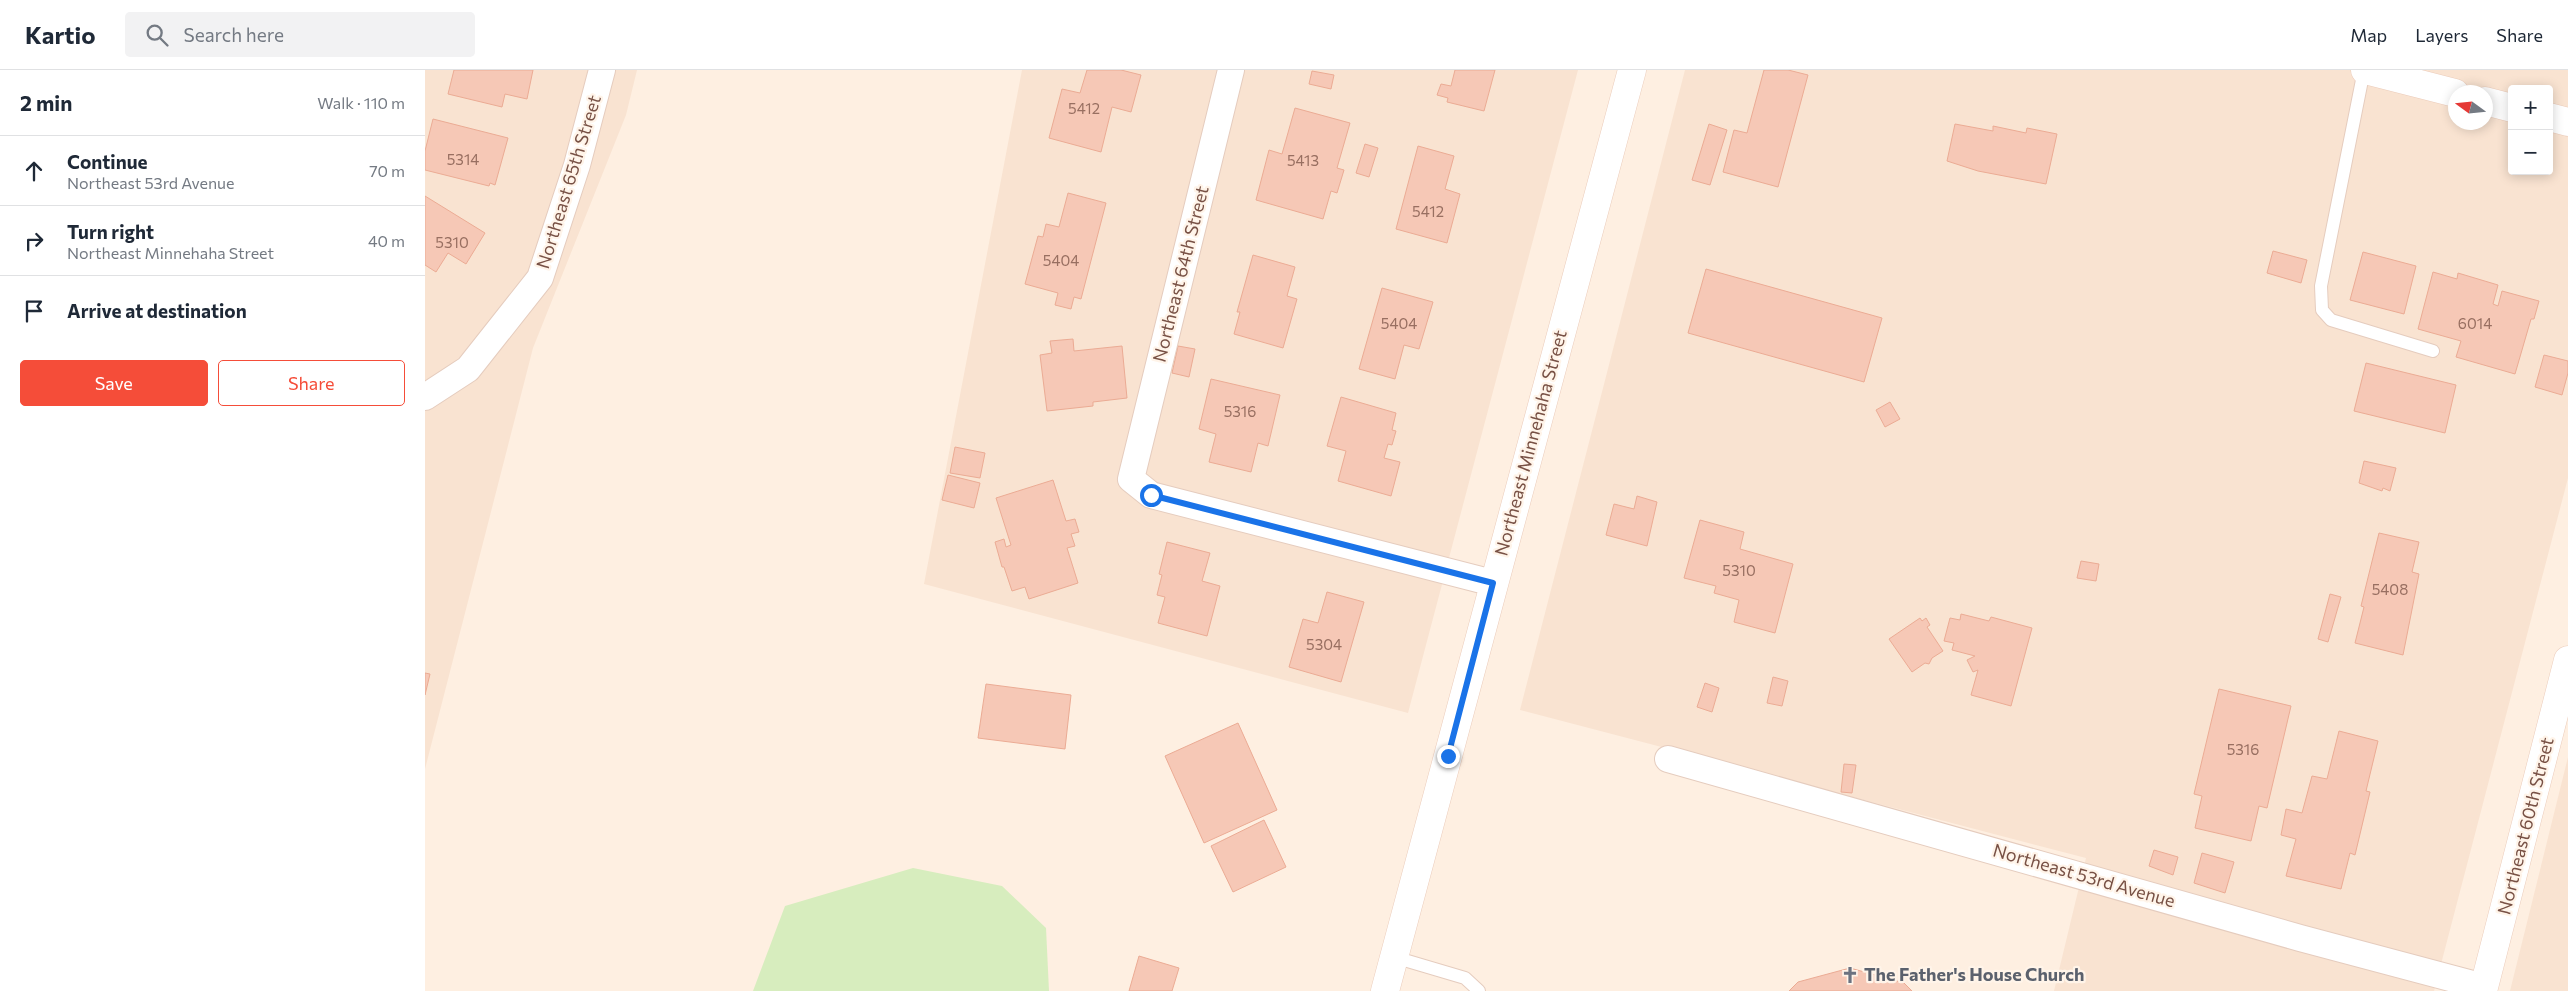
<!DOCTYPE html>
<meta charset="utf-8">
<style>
:root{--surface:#fff;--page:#f2f2f3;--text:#1f2937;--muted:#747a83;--line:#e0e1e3;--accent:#f54d39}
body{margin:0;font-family:Commissioner,sans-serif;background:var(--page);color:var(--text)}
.controls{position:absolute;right:15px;top:15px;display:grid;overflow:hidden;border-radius:5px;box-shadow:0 2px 12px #0003}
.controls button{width:45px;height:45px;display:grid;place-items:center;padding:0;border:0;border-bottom:1px solid var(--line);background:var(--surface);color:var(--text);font:25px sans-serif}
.compass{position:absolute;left:2023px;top:15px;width:45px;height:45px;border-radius:50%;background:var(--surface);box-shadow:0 2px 12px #0003;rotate:285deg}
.stop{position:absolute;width:15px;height:15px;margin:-11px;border:4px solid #1a73e8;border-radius:50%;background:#fff}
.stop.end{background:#1a73e8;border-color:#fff;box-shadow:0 1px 5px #0008}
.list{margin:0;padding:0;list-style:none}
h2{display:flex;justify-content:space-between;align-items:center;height:65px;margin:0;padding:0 20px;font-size:21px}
h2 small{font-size:16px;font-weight:400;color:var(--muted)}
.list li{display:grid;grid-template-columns:32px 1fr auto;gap:15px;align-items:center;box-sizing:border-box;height:70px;padding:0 20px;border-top:1px solid var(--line)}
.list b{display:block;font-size:19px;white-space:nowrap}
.list p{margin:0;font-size:16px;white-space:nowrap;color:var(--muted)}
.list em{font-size:16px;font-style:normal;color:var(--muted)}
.actions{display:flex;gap:10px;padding:15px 20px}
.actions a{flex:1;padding:11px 0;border:1px solid var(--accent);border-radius:5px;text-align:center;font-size:18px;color:var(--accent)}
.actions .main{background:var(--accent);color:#fff}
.icon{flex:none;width:28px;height:28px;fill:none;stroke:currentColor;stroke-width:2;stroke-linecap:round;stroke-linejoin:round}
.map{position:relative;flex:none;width:2143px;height:921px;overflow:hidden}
header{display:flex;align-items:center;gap:30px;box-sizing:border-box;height:70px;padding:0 25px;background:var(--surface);border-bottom:1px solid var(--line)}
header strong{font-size:24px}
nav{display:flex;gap:28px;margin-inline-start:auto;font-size:18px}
.search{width:350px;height:45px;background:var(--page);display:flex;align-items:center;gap:12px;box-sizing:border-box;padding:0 18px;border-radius:5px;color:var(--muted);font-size:19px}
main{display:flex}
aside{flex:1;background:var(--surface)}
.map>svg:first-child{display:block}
</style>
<header>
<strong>Kartio</strong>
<div class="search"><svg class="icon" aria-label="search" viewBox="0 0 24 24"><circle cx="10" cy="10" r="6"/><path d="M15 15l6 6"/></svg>Search here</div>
<nav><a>Map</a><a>Layers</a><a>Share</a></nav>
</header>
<main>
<aside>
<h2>2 min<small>Walk · 110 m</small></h2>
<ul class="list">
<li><svg class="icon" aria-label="ahead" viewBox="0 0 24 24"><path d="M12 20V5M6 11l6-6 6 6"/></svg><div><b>Continue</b><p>Northeast 53rd Avenue</p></div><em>70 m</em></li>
<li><svg class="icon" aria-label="right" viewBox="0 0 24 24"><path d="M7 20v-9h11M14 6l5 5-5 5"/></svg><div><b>Turn right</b><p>Northeast Minnehaha Street</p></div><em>40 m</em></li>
<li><svg class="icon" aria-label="arrive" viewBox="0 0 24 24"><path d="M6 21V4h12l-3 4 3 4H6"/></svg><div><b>Arrive at destination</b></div></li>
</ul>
<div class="actions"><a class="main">Save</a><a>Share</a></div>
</aside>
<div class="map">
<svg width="2143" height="921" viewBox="0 0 2143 921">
<rect width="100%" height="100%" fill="#feefe1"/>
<!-- residential -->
<path fill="#f9e3d1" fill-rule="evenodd" d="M0 0H212L201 45 108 278 0 699Z
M597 0H1153L983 643 499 514Z
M1260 0H2143V408L2009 921H1629L1661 788 1095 640ZM2087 19H2124V101H2087ZM2030 22H2060V52H2030Z
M2143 687V921H2085Z"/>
<!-- green -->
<path fill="#d7edbe" d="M488 798 577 816 621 858 624 921H328L360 836Z"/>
<!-- building -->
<path fill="#f6c8b6" stroke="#ebab94" d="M29 0H108L102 29 80 24 77 37 23 24Z
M662 0H696L716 5 706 42 687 37 676 82 624 68 637 19 655 23Z
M1030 0H1070L1059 41 1022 32 1023 28 1012 25 1016 14 1026 16Z
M1339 0H1363L1383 5 1353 117 1298 102 1309 60 1322 63Z
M887 1 909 5 906 19 884 14Z
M870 38 925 53 912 98 919 100 912 123 906 121 898 149 831 130 844 80 857 84Z
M8 49 83 68 70 115 65 113 64 116 0 100V81Z
M1284 54 1302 60 1285 115 1267 110Z
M1530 54 1568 61V56L1601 63 1602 58 1632 64 1621 114 1553 101 1522 91Z
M940 74 953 78 944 107 931 103Z
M993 76 1029 86 1020 119 1035 124 1022 173 971 159Z
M643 123 681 133 656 229 649 227 646 239 630 235 633 223 600 214 613 166 618 167 621 154 634 157Z
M0 126 60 163 41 194 23 183 11 202 0 195Z
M1848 181 1882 190 1876 213 1842 203Z
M1938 182 1991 196 1979 244 1925 230Z
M828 185 870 197 862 226 872 229 858 278 809 264 815 242H812Z
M1281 199 1457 248 1439 312 1263 263Z
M2008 202 2032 209 2033 203 2073 215 2068 234 2073 236 2077 221 2114 231 2109 249H2106L2090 304 2031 287 2036 271 1993 259Z
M957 218 1008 232 994 279 979 275 970 309 934 299Z
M648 269 649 281 697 276 702 328 668 332V336L622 341 615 285 627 283 625 271Z
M753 276 770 279 764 307 747 303Z
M2119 285 2143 291V303L2137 325 2110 317Z
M1941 293 2031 315 2020 363 1929 341Z
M786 309 855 325 843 376 833 373 826 402 784 392 791 364 774 359Z
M916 327 971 343 967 360 971 361 967 375 963 374 959 388 975 392 966 426 913 411 921 381 902 376Z
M1465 332 1475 349 1460 357 1451 340Z
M530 377 560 383 555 408 525 403Z
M1939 391 1971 398 1965 421 1958 418 1957 421 1934 413Z
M523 405 555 413 549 438 517 430Z
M628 410 641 451 650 449 654 462 646 464 650 476 642 478 653 513 604 529 600 517 587 521 579 497H577L570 472 579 469 581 477 586 475 571 428Z
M1212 426 1232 432 1222 476 1181 465 1189 434 1209 439Z
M1275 450 1319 462 1315 479 1368 494 1350 563 1309 552 1314 530 1289 523 1291 516 1259 508Z
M1954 463 1994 472 1987 502 1994 504 1978 585 1930 573 1939 537 1936 536Z
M742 472 785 483 777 511 795 516 782 566 733 553 740 527 732 525 737 505 734 504Z
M1656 491 1674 494 1671 511 1652 508Z
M902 522 939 532 916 612 864 597 878 549 893 553Z
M1905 524 1916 527 1903 572 1893 569Z
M1536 544 1564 551 1566 547 1607 558 1586 636 1546 625 1553 600 1548 602 1542 590 1550 586 1527 580 1529 573 1519 571 1525 548 1535 550Z
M1495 548 1497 551 1501 548 1505 555 1502 557 1518 581 1507 588 1504 594 1500 593 1487 602 1464 569Z
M0 603 5 604 0 625Z
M1348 607 1363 611 1357 636 1342 633Z
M1280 613 1294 618 1287 642 1272 637Z
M561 614 646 625 640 679 553 668Z
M1794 619 1866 636 1842 738 1834 736 1826 771 1770 758 1777 726 1769 724Z
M813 653 852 740 779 773 740 686Z
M1914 661 1953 671 1941 721 1945 722 1930 785 1925 783 1916 819 1861 806 1871 769 1856 765 1861 739 1877 743 1887 706 1902 709Z
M1419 694 1431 695 1427 723 1416 722Z
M839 750 861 797 808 822 786 776Z
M1729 780 1753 787 1748 805 1724 796Z
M1777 783 1809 792 1800 823 1769 813Z
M714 886 754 898 747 921H704Z
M1425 898 1479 913 1487 921H1364L1373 912Z"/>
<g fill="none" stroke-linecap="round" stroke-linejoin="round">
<!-- lane casing -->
<g stroke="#e5ccbe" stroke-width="14">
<path id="lane" d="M1939 0 1896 216 1897 240 1906 250 2008 281
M969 887 1040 908 1054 921"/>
</g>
<!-- street casing -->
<g stroke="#e5ccbe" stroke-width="28">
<path id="street" d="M806 0 706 409 726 425 1068 513
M0 327 43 299 115 208 152 95 177 0
M1243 689 1875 868 2059 917"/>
</g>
<!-- secondary casing -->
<g stroke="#ebccbb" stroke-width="29">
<path id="secondary" d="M1940 0 2030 23
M2060 31 2087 38
M2124 47 2143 52
M960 921 1207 0
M2058 921 2143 590"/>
</g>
<!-- lane -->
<use href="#lane" stroke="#fff" stroke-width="12"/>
<!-- street -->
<use href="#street" stroke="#fff" stroke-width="26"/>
<!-- secondary -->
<use href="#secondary" stroke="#fff" stroke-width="28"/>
</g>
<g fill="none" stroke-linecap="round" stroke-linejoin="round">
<!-- route -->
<path stroke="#1a73e8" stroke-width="6" d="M726 425 1068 513 1023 686"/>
</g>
<!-- icons -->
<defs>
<g id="church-bare" transform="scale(1.35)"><path d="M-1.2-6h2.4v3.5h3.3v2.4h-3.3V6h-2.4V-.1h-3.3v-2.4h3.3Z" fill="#6b7280" stroke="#fff4e9" stroke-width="2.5" paint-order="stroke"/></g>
</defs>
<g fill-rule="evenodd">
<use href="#church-bare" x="1425" y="905"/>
</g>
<g text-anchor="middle" stroke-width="4.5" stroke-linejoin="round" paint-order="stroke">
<!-- number labels -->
<g font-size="15" fill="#986f61">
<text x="659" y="44">5412</text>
<text x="38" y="95">5314</text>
<text x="878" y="96">5413</text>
<text x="1003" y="147">5412</text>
<text x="27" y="178">5310</text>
<text x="636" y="196">5404</text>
<text x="974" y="259">5404</text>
<text x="2050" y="259">6014</text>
<text x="815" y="347">5316</text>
<text x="1314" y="506">5310</text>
<text x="1965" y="525">5408</text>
<text x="899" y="580">5304</text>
<text x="1818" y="685">5316</text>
</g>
<!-- street labels -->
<g font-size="18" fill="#785145" stroke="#fff4e9">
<text transform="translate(144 112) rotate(-73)" y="6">Northeast 65th Street</text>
<text transform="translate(756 204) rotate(-76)" y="6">Northeast 64th Street</text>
<text transform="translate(1106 373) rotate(-75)" y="6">Northeast Minnehaha Street</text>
<text transform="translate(2101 756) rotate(-76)" y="6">Northeast 60th Street</text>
<text transform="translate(1659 806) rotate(16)" y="6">Northeast 53rd Avenue</text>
</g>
<!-- worship labels -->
<g font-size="18" font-weight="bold" fill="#5b616d" stroke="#fff4e9" text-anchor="start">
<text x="1439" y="911">The Father's House Church</text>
</g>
</g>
</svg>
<div class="controls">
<button>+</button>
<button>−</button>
</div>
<svg class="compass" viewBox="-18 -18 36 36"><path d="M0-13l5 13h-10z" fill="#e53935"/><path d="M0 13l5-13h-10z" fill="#747a83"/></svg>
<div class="stop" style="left:726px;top:425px"></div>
<div class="stop end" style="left:1023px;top:686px"></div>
</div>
</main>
